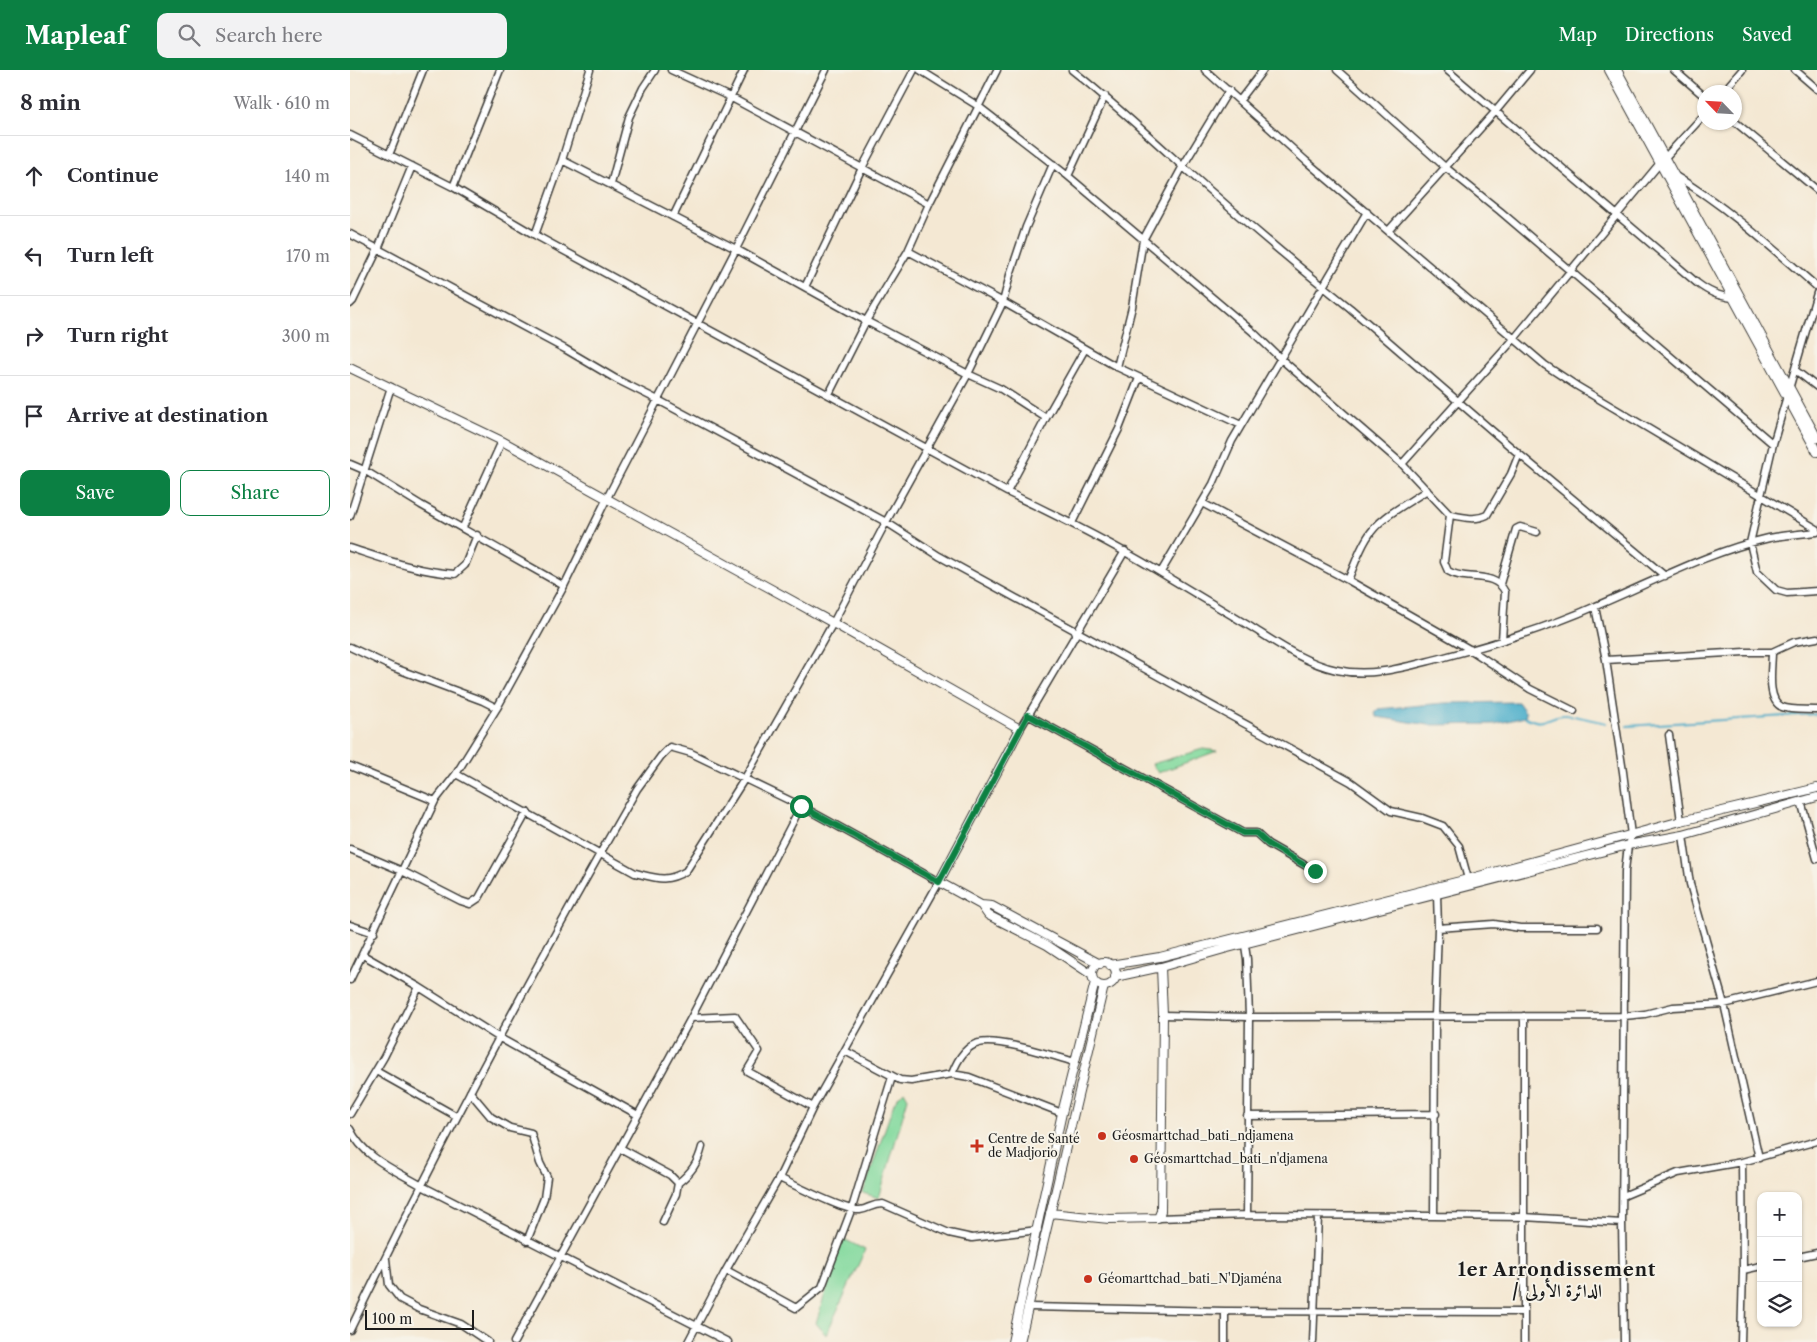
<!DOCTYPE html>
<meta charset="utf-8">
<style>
:root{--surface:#fff;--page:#f2f2f3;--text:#2b2b33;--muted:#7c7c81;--line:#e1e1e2;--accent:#0b8043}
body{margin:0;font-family:"Libre Caslon Text",Amiri,serif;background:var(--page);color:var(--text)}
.controls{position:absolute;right:15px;bottom:15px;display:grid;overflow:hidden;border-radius:10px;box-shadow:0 1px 4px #0004}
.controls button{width:45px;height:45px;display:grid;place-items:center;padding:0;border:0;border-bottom:1px solid var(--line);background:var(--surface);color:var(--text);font:25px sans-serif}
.compass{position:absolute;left:1347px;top:15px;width:45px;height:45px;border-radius:50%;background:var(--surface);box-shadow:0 1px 4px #0004;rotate:295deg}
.scale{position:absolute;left:15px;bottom:12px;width:109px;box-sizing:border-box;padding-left:5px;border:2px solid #1c1c1c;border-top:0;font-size:14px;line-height:18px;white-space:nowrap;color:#1c1c1c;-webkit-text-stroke:4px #f7f3e8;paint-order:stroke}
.stop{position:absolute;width:15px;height:15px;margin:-11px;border:4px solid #0b8043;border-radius:50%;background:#fff}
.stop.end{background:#0b8043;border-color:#fff;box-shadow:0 1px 5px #0008}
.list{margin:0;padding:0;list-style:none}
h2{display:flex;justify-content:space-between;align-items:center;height:65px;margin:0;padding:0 20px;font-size:21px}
h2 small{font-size:16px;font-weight:400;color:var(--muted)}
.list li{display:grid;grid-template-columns:32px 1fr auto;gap:15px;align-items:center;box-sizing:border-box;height:80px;padding:0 20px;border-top:1px solid var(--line)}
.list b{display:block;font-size:19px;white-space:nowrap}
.list em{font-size:16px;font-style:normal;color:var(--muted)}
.actions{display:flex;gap:10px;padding:15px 20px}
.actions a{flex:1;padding:11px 0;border:1px solid var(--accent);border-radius:10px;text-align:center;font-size:18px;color:var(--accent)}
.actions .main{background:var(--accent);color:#fff}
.icon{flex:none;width:28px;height:28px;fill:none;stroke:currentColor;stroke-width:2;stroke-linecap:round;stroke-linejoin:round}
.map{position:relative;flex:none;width:1467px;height:1272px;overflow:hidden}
header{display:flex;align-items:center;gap:30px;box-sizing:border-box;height:70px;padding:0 25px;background:var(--accent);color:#fff}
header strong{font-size:24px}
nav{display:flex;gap:28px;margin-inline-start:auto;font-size:18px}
.search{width:350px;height:45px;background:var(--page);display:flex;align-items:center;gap:12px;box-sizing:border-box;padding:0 18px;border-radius:10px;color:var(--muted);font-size:19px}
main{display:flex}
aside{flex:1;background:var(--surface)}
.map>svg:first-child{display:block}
</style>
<header>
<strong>Mapleaf</strong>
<div class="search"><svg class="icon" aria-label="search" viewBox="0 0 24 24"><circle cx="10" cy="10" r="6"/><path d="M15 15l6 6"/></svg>Search here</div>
<nav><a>Map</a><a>Directions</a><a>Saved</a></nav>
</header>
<main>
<aside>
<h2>8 min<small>Walk · 610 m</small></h2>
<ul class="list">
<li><svg class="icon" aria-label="ahead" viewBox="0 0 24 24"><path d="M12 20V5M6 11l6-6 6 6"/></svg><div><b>Continue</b></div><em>140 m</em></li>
<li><svg class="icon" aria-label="left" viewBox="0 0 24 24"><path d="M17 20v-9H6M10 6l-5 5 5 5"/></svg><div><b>Turn left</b></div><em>170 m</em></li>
<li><svg class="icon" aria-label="right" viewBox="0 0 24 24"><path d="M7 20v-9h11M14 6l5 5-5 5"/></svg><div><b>Turn right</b></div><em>300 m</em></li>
<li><svg class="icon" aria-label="arrive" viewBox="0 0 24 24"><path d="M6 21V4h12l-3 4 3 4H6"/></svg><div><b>Arrive at destination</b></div></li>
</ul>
<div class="actions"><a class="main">Save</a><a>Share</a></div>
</aside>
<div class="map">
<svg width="1467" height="1272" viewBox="0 0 1467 1272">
<rect width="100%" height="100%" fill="#f7f3e8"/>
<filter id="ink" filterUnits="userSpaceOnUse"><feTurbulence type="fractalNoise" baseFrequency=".02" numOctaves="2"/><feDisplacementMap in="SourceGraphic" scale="10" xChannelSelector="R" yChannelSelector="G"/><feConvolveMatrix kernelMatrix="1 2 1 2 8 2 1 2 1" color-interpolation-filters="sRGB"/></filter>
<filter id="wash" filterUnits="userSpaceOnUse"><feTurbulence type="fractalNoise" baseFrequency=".0096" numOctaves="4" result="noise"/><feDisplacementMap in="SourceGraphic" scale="20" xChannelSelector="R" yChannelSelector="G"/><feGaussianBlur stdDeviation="1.12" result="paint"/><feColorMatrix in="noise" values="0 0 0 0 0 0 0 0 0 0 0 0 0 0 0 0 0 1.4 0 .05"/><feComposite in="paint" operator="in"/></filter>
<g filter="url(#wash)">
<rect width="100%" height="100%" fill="#f4e8d3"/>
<!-- green -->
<path fill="#82d99d" stroke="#4f7a5c" d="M853 679 867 681 808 703 802 694Z
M554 1021 558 1028 529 1128 513 1123 544 1033 547 1028Z
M492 1168 515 1180 476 1265 466 1253Z"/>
<!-- water -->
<path fill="#4aadca" stroke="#336473" d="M1168 632 1176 643 1175 647 1145 654 1079 655 1027 647 1025 644 1028 639 1094 633Z"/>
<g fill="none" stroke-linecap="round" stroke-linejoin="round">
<!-- stream -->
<path stroke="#4aadca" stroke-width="2" d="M1175 647C1197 658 1195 646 1213 645 1222 644 1245 651 1256 653
M1277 656 1467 644"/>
</g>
</g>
<g filter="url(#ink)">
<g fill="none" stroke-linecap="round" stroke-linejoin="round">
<!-- minor casing -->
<g stroke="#3c3b37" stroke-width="9">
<path id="minor" d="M321 0 380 27 579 134
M570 0 628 36 718 106 903 262 931 289 1052 394 1100 445 1094 492 1098 501C1115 512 1145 500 1155 522L1152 570
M722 0C760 30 795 62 831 95 886 144 942 192 1000 238L1169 384 1315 506
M855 0 956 91 1195 295 1227 316 1467 459
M987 0 1095 97 1150 141 1423 374
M1097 0 1347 213C1359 222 1368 226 1383 228
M1324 0 1354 26
M1445 0 1467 19
M879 20 833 96 793 170 782 237 767 297 891 355
M1373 22 1392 0
M890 30 913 0
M1384 51 1467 120
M0 65 103 117 185 165 657 422C714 449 768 476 821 509 848 525 874 541 901 557 928 574 955 593 987 600 1022 608 1058 596 1091 588 1144 574 1197 558 1246 536 1303 512 1358 482 1419 468 1434 465 1451 464 1467 462
M39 85 73 0
M212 90 386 179 516 251 618 304 651 319 696 348 657 422
M1324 105C1376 136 1421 177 1467 217
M718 106 755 26
M261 114 279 47 293 18 305 0
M103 117 150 0
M323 147 394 0
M1039 160 1145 42 1180 0
M0 164 215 279 266 309 308 330 536 452 589 486 1001 712 1041 741 1072 748 1093 756 1109 776 1118 809
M185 165 212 90 240 0
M558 181 653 232 767 297
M455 217 512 98 564 0
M1467 223 1423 374 1400 473 1407 502 1426 520 1437 523 1467 521
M0 234 3 231 28 179 62 96
M1445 300 1467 317
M479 324 516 251 558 181 579 134 647 0
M696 348 735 279
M0 394 14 400 71 435 214 516
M1052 394 1164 269 1310 93 1354 45
M852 433 998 510 1121 580 1180 619 1224 641
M1100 445C1114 447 1125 451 1137 445L1161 404 1169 384
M0 446 41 317
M722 453 769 359 789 308
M113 457 152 371
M0 478C34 489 69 502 105 504L115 495 127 465
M811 502 863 414 882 371 1017 142
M998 510C1004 496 1009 481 1017 468 1029 447 1057 434 1077 420
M1150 514 1166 459 1170 457 1187 462
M0 577 42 597 133 631 147 638
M1422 582C1422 597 1416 630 1432 637 1442 641 1456 639 1467 640
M1256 590 1395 582H1422L1444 572 1467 568
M678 645 893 763H906L918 774 965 801
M670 659 775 481
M1319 665 1331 751
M0 696 85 731
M106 704 285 803C306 808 316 813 336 801L395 708 483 553 536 452 618 304 653 232 660 205 676 157 703 94
M1451 731 1467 789
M1333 765 1340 814 1374 934 1409 1088
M0 779 52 801 111 831 120 834 129 828 177 742
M0 855 24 863
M1088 858 1144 854 1170 858H1247
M894 869 897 889 899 947 897 1145
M13 885 69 917 148 967 288 1045
M0 910 85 731 106 704 147 638 214 516 257 428 386 179 476 0
M813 945 899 947 1274 946 1295 944 1323 937 1374 934 1467 911
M341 948 385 946 409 981 397 1001 463 1037
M495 981 550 1010 561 1011 602 1004 619 1007 712 1043
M26 1001 106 1046
M602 1004C607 991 615 976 629 973 649 968 703 986 725 992
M120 1022 141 1047 160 1058 181 1063 190 1093 197 1107 194 1128 177 1171
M0 1044 34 987 69 917
M897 1046 1086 1044
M0 1059C14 1088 45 1100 72 1116L378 1272
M270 1078 320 1105 328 1113 326 1124 313 1152
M429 1108C445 1115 496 1142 510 1140 519 1139 521 1134 533 1134L599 1163 622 1168 688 1160
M328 1113C341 1103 348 1093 352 1077
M1273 1126 1328 1103 1392 1092 1467 1071
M1084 1146 1085 946 1088 858 1087 824
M808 1148 897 1145 1084 1146 1174 1147 1272 1153 1275 801 1278 775 1281 765 1273 702 1256 590 1245 537
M1272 1153 1274 1272
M1448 1187 1467 1183
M36 1189 39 1215 50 1229 69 1239 111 1254 138 1272
M376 1200 446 1238 472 1217 502 1138 542 1007
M1393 1200 1411 1196
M679 1237 875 1241 1174 1242V946
M875 1241V1272
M0 1260C89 1076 185 896 287 719L311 686 320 677 341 683 451 736 589 812 463 1037 429 1108 376 1200 338 1272
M164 1272 341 948 451 736
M963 1272 968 1147
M1174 1272V1242
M1391 1272 1393 1200 1392 1092"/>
</g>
<!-- tertiary casing -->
<g stroke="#3c3b37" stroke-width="10">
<path id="tertiary" d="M1259 0 1467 382
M1267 0 1467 368
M0 298 152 371 483 553 670 659 589 812 631 835 642 836 750 894
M631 835 638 845 697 875 742 905
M742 904a12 12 0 1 1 24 0a12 12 0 1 1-24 0Z
M760 895 810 887 1118 809 1331 751 1467 718
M765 907 811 897 874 879 1278 775 1333 765 1467 727
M700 1143 759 1149 808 1148 811 1141 813 945 811 897
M662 1272 712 1043 745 912
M670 1272 754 916"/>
</g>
<!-- minor -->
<use href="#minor" stroke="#fff" stroke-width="6"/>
<!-- tertiary -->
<use href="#tertiary" stroke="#fff" stroke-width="8"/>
</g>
</g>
<g fill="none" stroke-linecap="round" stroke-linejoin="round" filter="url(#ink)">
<!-- route -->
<path stroke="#0b8043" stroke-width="6" d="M451 736 589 812 678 645 893 763H906L918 774 965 801"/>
</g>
<!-- markers -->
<g fill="#c8321e" stroke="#f7f3e8" stroke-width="2">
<circle cx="752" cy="1066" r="5"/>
<path d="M624.5 1068.5h5v5h5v5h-5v5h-5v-5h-5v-5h5z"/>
<circle cx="784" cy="1089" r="5"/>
<circle cx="738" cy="1209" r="5"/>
</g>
<g text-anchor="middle" stroke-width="4" stroke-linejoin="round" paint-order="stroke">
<!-- poi labels -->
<g font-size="12" fill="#1c1c1c" stroke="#f7f3e8" text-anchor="start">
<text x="762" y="1070">Géosmarttchad_bati_ndjamena</text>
<text x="638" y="1073">Centre de Santé<tspan x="638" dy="14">de Madjorio</tspan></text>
<text x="794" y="1093">Géosmarttchad_bati_n'djamena</text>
<text x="748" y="1213">Géomarttchad_bati_N'Djaména</text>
</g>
<!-- district labels -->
<g font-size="18" font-weight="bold" letter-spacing="1" fill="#1c1c1c" stroke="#f7f3e8">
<text x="1207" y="1206">1er Arrondissement<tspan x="1207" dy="21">/ الدائرة الأولى</tspan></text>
</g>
</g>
</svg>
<div class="controls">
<button>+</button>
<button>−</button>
<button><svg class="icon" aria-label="layers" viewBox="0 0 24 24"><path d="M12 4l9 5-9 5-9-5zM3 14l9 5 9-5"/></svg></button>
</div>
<svg class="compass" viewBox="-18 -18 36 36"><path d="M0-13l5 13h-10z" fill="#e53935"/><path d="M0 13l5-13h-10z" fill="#7c7c81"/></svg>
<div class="scale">100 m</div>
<div class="stop" style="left:451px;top:736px"></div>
<div class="stop end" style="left:965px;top:801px"></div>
</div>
</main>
